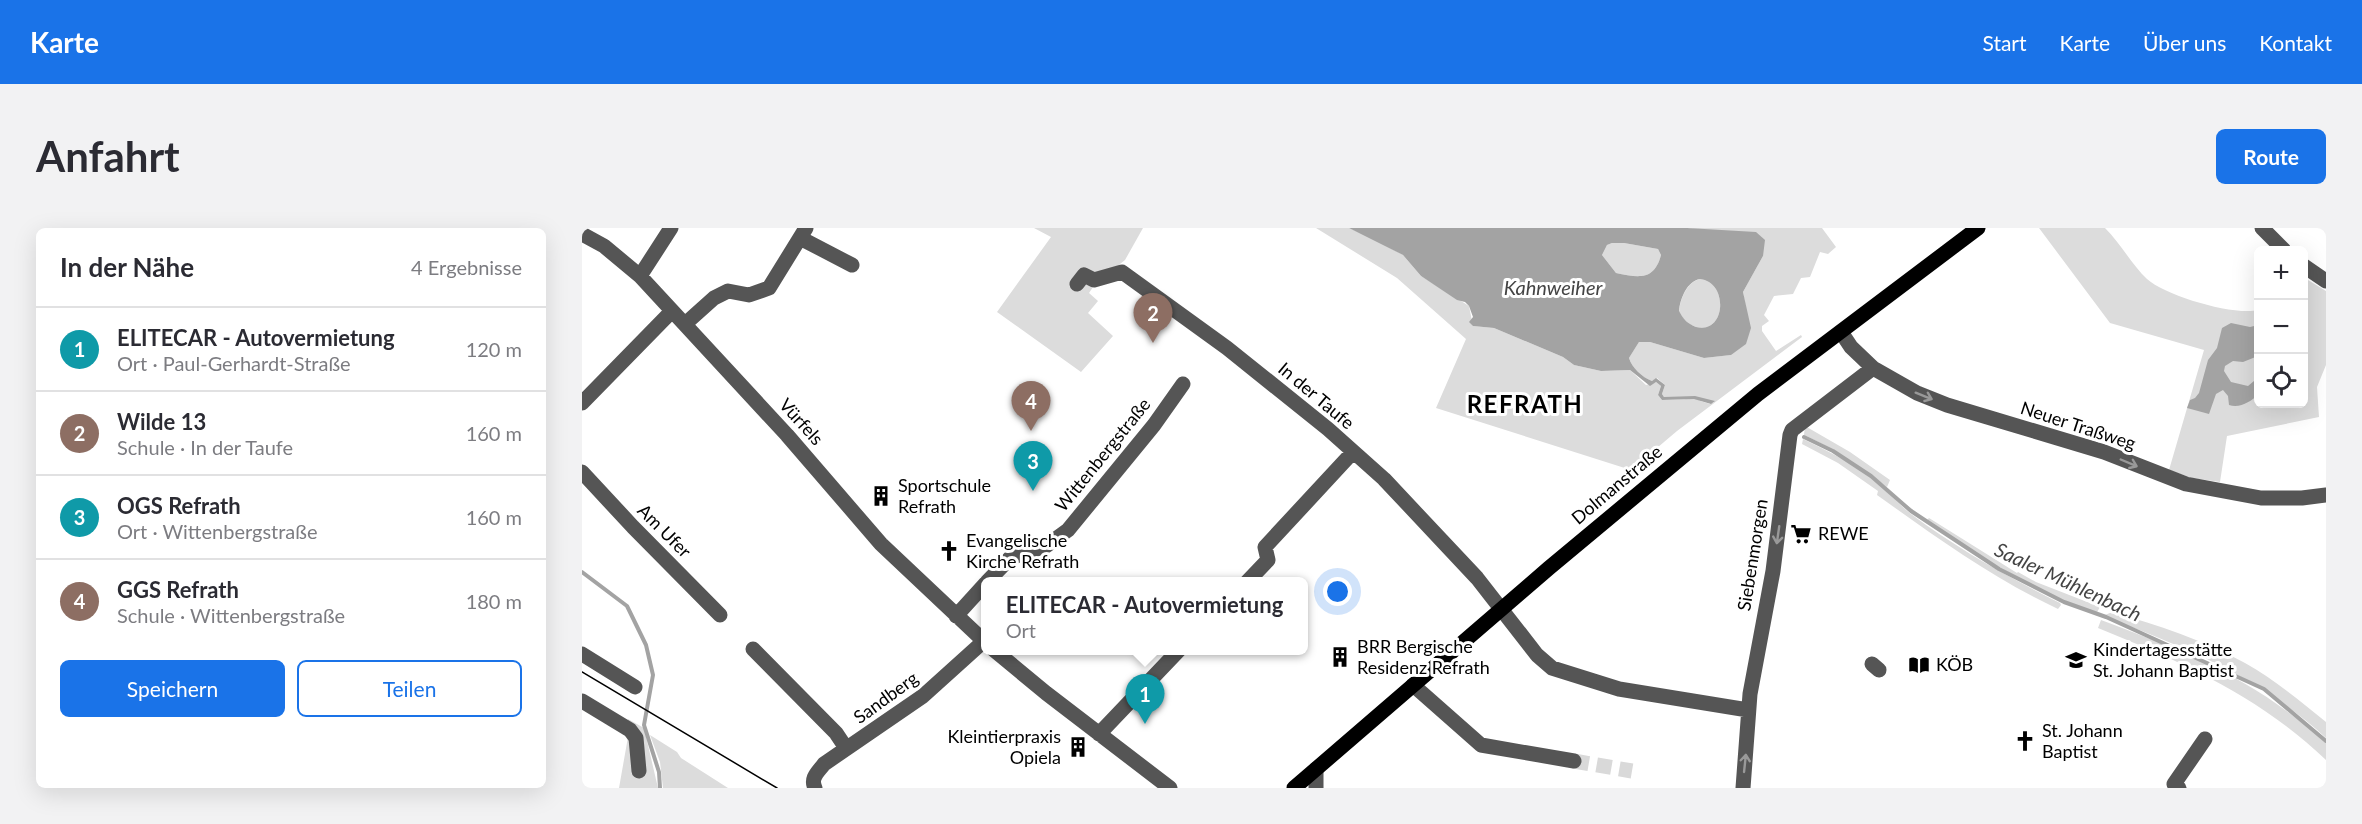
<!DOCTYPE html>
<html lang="de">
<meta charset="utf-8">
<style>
:root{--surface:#fff;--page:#f2f2f3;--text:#2b2b33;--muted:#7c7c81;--line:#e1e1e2;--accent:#1a73e8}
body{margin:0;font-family:Lato,sans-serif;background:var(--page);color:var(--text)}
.controls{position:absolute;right:18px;top:18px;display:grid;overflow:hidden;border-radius:9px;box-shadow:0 6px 24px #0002}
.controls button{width:54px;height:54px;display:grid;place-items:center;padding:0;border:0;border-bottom:2px solid var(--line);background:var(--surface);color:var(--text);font:30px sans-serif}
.you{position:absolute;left:756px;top:364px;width:21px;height:21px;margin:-15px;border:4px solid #fff;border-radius:50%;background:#1a73e8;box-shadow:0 0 0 9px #1a73e833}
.badge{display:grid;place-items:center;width:39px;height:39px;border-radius:50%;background:var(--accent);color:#fff;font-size:20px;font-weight:700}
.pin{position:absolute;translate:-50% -50px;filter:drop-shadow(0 2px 3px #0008)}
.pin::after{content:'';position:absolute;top:32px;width:21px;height:18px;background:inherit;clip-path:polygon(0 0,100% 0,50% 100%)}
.popup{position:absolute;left:399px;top:349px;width:327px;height:78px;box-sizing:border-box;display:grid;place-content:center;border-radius:9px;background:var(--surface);filter:drop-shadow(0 2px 4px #0005);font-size:20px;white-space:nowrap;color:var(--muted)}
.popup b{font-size:22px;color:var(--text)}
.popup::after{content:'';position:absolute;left:50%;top:100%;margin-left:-12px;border:12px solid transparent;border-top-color:var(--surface)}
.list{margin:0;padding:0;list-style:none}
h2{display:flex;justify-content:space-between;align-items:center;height:78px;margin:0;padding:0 24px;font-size:26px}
h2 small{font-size:20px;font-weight:400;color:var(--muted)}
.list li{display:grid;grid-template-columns:39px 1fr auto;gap:18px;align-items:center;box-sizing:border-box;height:84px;padding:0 24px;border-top:2px solid var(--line)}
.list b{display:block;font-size:22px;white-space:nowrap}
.list p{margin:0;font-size:20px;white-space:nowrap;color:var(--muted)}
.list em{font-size:20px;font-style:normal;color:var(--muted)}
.actions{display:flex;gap:12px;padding:18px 24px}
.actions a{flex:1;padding:14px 0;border:2px solid var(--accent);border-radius:9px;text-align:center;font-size:21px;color:var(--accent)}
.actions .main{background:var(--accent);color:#fff}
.icon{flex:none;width:33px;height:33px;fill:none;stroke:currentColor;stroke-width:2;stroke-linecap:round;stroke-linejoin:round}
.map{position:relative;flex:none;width:1744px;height:560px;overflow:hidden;border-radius:9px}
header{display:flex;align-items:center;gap:36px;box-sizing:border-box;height:84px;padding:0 30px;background:var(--accent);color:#fff}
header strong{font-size:28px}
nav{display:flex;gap:33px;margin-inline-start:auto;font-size:21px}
.intro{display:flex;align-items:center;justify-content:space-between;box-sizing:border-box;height:144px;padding:0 36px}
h1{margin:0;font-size:42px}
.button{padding:15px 27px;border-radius:9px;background:var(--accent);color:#fff;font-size:21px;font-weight:700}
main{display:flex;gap:36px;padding:0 36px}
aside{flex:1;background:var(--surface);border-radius:9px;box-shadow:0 6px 24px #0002}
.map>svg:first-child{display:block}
</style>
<header>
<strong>Karte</strong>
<nav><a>Start</a><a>Karte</a><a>Über uns</a><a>Kontakt</a></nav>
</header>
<div class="intro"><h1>Anfahrt</h1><a class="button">Route</a></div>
<main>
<aside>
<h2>In der Nähe<small>4 Ergebnisse</small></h2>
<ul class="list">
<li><span class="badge" style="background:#0f9aa8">1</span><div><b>ELITECAR - Autovermietung</b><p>Ort · Paul-Gerhardt-Straße</p></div><em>120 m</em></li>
<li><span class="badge" style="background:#8d6e63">2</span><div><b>Wilde 13</b><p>Schule · In der Taufe</p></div><em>160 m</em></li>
<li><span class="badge" style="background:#0f9aa8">3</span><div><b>OGS Refrath</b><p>Ort · Wittenbergstraße</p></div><em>160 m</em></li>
<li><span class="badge" style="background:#8d6e63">4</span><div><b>GGS Refrath</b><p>Schule · Wittenbergstraße</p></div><em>180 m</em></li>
</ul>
<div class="actions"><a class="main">Speichern</a><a>Teilen</a></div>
</aside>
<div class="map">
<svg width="1744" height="560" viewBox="0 0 1744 560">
<rect width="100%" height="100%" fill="#fff"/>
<!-- green -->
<path fill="#dcdcdc" d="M452 0H561L543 32 513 56 507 65 516 73 506 85 531 108 499 144 415 84 469 9Z
M734 0H767L788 9 821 27 839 48 887 78 891 98 912 100 981 129 992 137 1019 143 1048 142 1064 157 1074 154 1079 158 1076 167 1080 172 1112 171 1128 176 1132 174 1082 169 1080 166 1083 157 1075 150 1070 153C1060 149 1050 140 1047 130L1057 114H1068L1122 130 1149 127 1164 81 1161 64 1181 28 1127 3 1105 0H1240L1254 19 1246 26 1238 24 1228 49 1219 50 1211 66 1192 68 1182 87 1187 93 1180 98V103L1194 123 1219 107 1220 109 1095 203 1049 242 854 180 884 111 815 50Z
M1457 0H1523C1538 15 1551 38 1565 51 1584 68 1652 88 1676 82V176H1722V59L1726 52 1744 63V137L1735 159 1737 189 1645 208 1638 254 1610 250 1587 242 1622 122 1528 95Z
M1030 15H1042L1076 21 1079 27C1072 54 1055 49 1034 45L1020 27 1025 17Z
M1118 51C1147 54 1144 107 1114 99 1106 96 1101 91 1097 84 1098 71 1105 54 1118 51Z
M1223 198 1268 224 1308 252 1305 259 1251 221 1222 207Z
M1221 211C1244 222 1268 234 1288 249 1303 260 1315 275 1329 286 1376 321 1426 349 1478 375L1479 377 1476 381C1410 350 1354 309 1295 267L1296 263 1256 235 1220 216Z
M1322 275 1345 292 1347 290 1435 345 1436 344 1454 354 1518 379 1514 386C1459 363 1417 341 1367 308 1352 297 1336 288 1322 275Z
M1530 384C1576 397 1621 412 1663 435 1692 451 1718 473 1744 494V510C1674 447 1607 421 1521 388Z
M1519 392C1607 425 1673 451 1744 515V532C1677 468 1600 434 1516 400Z
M46 491 62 500 76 560H37L46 509 43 507Z
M68 507 95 524 99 530 146 560H81L78 534Z"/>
<!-- water -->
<path fill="#a3a3a3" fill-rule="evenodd" d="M767 0H1105L1174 4 1183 12 1181 28 1161 64 1169 100 1164 116 1149 127 1122 130 1068 114H1057L1047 130C1050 140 1060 149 1070 153L1074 150 1083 157 1080 166 1082 169 1113 168 1133 173 1129 176 1112 171 1080 172 1076 167 1079 158 1074 154 1068 158 1048 142 1019 143 992 137 981 129 912 100 891 98 887 94 891 89 887 78 883 74 875 72 839 48 821 27ZM1030 15H1042L1076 21 1079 27C1072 54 1055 49 1034 45L1020 27 1025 17ZM1118 51C1147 54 1144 107 1114 99 1106 96 1101 91 1097 83 1098 71 1105 53 1118 51Z
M1649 95 1668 99 1676 97V128L1661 134 1651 133 1643 138 1642 143 1649 154 1666 158 1672 153 1676 139V167C1669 173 1658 181 1647 177L1646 168 1641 162 1634 166 1627 186 1605 180 1608 172 1613 170 1617 165 1626 132 1635 120 1640 100Z"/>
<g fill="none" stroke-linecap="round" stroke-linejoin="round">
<!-- stream -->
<path stroke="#a3a3a3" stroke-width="4" d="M1222 209 1251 223 1289 248 1329 283 1417 341 1482 374 1524 389 1682 461 1744 513
M0 344 45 378 64 417 71 447 62 497 77 544 78 560"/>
<!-- minor-tunnel -->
<path stroke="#d9d9d9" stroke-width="15" stroke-dasharray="15 8" stroke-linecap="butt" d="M992 533 1050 543"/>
<!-- minor -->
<path stroke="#555" stroke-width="15" d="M1680 0 1702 22
M0 6 22 18 58 48 205 207 299 316 404 415
M218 10 270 37
M1722 38 1744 53
M58 48 89 0
M495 56 502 47 512 52 540 44 645 120 746 201 802 251 895 350 955 427 970 440 1037 461 1166 482
M103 96 132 70 146 63 167 67 187 60 224 0
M1259 104 1269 119 1291 140 1335 165 1365 177 1522 224 1604 256 1679 270H1720L1744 267
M0 175 90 83
M0 244 51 299 138 387
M405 354 428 330 464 318 486 302 572 197 601 156
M665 354 686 332 683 319 771 224
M374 388 404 355
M171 421 254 505 264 520
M412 422 464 465 588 560
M0 426 53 459
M1290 436 1297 442
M831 457 899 517 992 533
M0 473 48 502 54 510 57 543
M517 506 597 422
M734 541V560
M233 560C228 550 236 544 242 536L341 468 402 413
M1161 560 1168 466 1191 343 1208 207 1210 202 1291 140
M1597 560 1592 556 1623 511"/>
<!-- major -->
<path stroke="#000" stroke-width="15" d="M712 560 967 340 1176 166 1396 0"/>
<!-- tram -->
<path stroke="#000" stroke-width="1.5" d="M0 444 195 560"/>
</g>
<!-- one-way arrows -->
<defs><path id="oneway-shaft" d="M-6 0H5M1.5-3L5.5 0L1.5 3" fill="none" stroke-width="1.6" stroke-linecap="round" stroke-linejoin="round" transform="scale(1.5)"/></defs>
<g stroke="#999">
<use href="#oneway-shaft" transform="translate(1342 168) rotate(22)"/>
<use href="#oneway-shaft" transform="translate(1547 235) rotate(23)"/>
<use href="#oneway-shaft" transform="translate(1196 307) rotate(98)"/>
<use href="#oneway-shaft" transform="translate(1163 535) rotate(-84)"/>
</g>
<!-- icons -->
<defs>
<g id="building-bare" transform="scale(1.62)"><path d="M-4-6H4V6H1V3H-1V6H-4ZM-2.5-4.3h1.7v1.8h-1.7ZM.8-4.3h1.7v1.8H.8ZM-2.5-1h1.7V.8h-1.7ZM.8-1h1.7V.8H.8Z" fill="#000" stroke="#fff" stroke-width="2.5" paint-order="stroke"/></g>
<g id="supermarket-bare" transform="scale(1.62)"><path d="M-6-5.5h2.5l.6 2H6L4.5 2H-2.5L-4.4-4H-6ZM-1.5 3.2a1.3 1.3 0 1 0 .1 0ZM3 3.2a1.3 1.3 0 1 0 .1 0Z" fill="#000" stroke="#fff" stroke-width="2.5" paint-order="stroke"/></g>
<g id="church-bare" transform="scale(1.62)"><path d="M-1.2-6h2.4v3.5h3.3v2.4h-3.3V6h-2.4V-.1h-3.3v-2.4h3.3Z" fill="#000" stroke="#fff" stroke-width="2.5" paint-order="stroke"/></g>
<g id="school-bare" transform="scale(1.62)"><path d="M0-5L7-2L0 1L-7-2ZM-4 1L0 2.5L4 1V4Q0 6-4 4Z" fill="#000" stroke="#fff" stroke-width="2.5" paint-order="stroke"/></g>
<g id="library-bare" transform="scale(1.62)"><path d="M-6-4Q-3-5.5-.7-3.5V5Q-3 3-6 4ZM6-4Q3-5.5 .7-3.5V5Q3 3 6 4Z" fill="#000" stroke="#fff" stroke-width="2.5" paint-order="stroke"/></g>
</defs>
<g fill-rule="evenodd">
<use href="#building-bare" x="299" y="268"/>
<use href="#supermarket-bare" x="1219" y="306"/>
<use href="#church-bare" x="367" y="323"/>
<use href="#building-bare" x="758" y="429"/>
<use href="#school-bare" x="1494" y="432"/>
<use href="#library-bare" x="1337" y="437"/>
<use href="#church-bare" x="1443" y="513"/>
<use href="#building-bare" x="496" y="519"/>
</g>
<g text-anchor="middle" stroke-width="6" stroke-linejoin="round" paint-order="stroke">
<!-- street labels -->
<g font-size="18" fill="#000" stroke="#fff">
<text transform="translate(734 168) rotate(40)" y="6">In der Taufe</text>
<text transform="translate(219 194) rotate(48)" y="6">Vürfels</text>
<text transform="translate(1496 198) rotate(18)" y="6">Neuer Traßweg</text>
<text transform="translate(521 227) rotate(-51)" y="6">Wittenbergstraße</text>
<text transform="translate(1035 257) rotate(-40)" y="6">Dolmanstraße</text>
<text transform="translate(82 303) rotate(45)" y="6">Am Ufer</text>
<text transform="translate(1171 327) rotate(-81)" y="6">Siebenmorgen</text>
<text transform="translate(304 470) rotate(-36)" y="6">Sandberg</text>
</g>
<!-- poi labels -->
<g font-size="18" fill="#000" stroke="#fff" text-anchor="start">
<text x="316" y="264">Sportschule<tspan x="316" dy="21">Refrath</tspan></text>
<text x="1236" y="312">REWE</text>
<text x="384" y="319">Evangelische<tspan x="384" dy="21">Kirche Refrath</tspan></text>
<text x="775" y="425">BRR Bergische<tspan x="775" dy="21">Residenz Refrath</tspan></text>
<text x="1511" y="428">Kindertagesstätte<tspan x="1511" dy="21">St. Johann Baptist</tspan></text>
<text x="1354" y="443">KÖB</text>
<text x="1460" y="509">St. Johann<tspan x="1460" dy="21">Baptist</tspan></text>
<text x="479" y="515" text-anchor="end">Kleintierpraxis<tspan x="479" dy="21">Opiela</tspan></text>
</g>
<!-- water labels -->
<g font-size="20" font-style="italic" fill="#444" stroke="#fff">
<text x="971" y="67">Kahnweiher</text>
<text transform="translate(1486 354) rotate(25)" y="7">Saaler Mühlenbach</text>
</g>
<!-- district labels -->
<g font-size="24" font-weight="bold" letter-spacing="1.5" fill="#000" stroke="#fff">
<text x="943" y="185">REFRATH</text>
</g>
</g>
</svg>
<div class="controls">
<button>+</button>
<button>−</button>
<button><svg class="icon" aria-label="locate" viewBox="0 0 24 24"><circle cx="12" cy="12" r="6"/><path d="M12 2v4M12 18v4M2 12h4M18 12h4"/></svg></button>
</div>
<div class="you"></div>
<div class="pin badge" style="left:563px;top:496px;background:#0f9aa8">1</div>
<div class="popup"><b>ELITECAR - Autovermietung</b>Ort</div>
<div class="pin badge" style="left:571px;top:115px;background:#8d6e63">2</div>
<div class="pin badge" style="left:451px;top:263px;background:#0f9aa8">3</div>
<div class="pin badge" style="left:449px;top:203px;background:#8d6e63">4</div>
</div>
</main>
